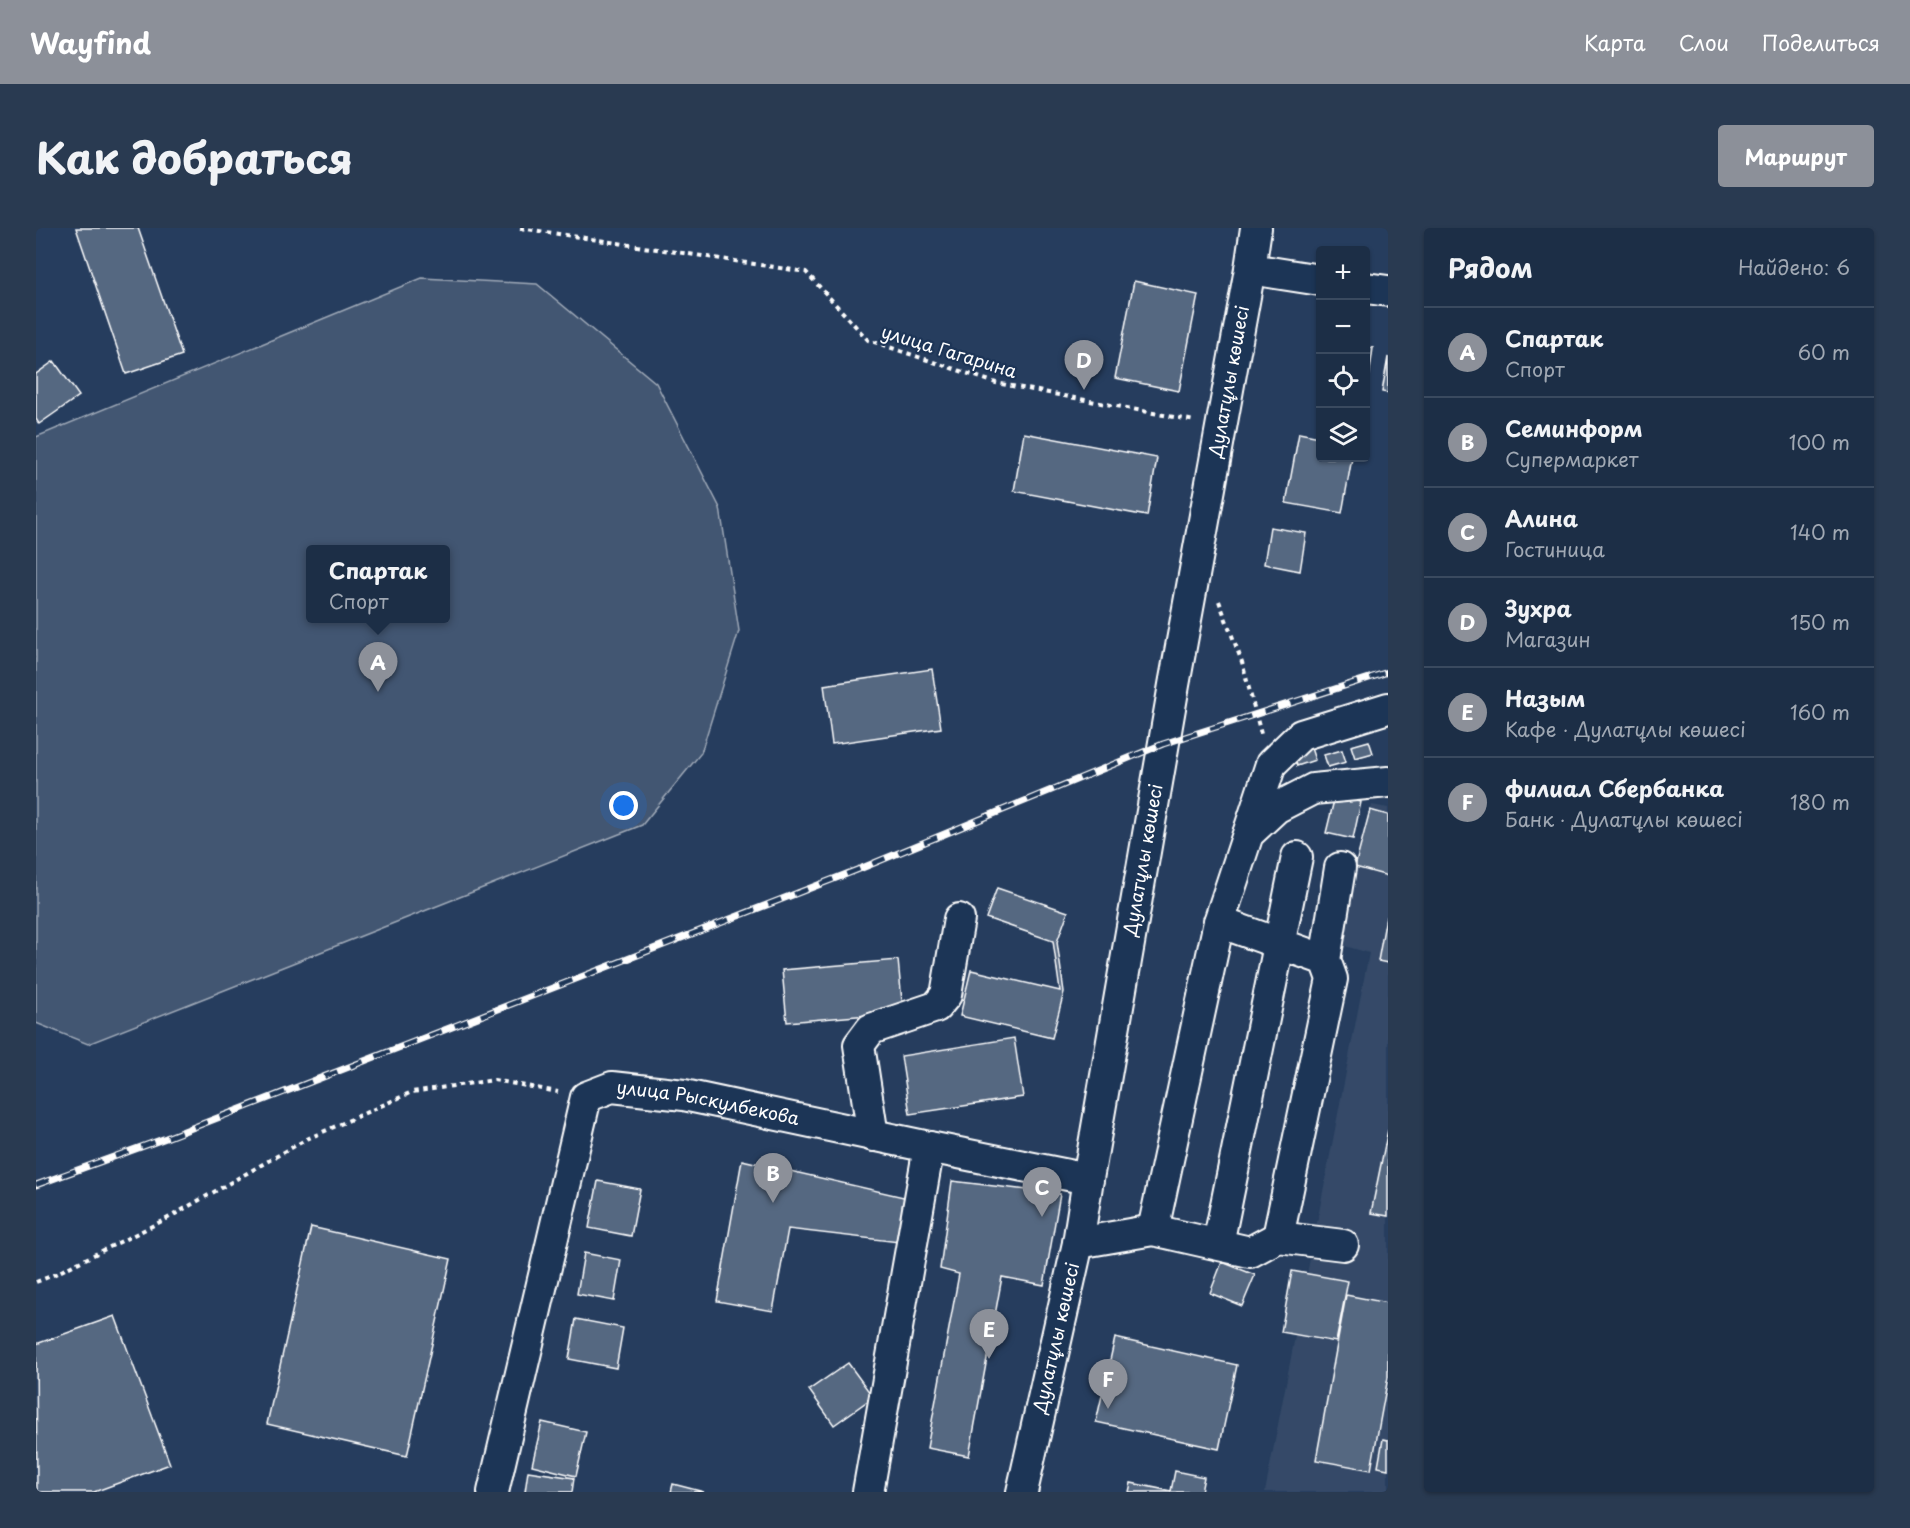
<!DOCTYPE html>
<html lang="ru">
<meta charset="utf-8">
<style>
:root{--surface:#1c2e46;--page:#293a51;--text:#f1f3f6;--muted:#a0a8b3;--line:#3a4a5f;--accent:#8c9099}
body{margin:0;font-family:"Playpen Sans",sans-serif;background:var(--page);color:var(--text)}
.controls{position:absolute;right:18px;top:18px;display:grid;overflow:hidden;border-radius:6px;box-shadow:0 2px 4px #0004}
.controls button{width:54px;height:54px;display:grid;place-items:center;padding:0;border:0;border-bottom:2px solid var(--line);background:var(--surface);color:var(--text);font:30px sans-serif}
.you{position:absolute;left:588px;top:578px;width:21px;height:21px;margin:-15px;border:4px solid #fff;border-radius:50%;background:#1a73e8;box-shadow:0 0 0 9px #1a73e833}
.badge{display:grid;place-items:center;width:39px;height:39px;border-radius:50%;background:var(--accent);color:#fff;font-size:20px;font-weight:700}
.pin{position:absolute;translate:-50% -50px;filter:drop-shadow(0 2px 3px #0008)}
.pin::after{content:'';position:absolute;top:32px;width:21px;height:18px;background:inherit;clip-path:polygon(0 0,100% 0,50% 100%)}
.popup{position:absolute;left:270px;top:317px;width:144px;height:78px;box-sizing:border-box;display:grid;place-content:center;border-radius:6px;background:var(--surface);filter:drop-shadow(0 2px 4px #0005);font-size:20px;white-space:nowrap;color:var(--muted)}
.popup b{font-size:22px;color:var(--text)}
.popup::after{content:'';position:absolute;left:50%;top:100%;margin-left:-12px;border:12px solid transparent;border-top-color:var(--surface)}
.list{margin:0;padding:0;list-style:none}
h2{display:flex;justify-content:space-between;align-items:center;height:78px;margin:0;padding:0 24px;font-size:26px}
h2 small{font-size:20px;font-weight:400;color:var(--muted)}
.list li{display:grid;grid-template-columns:39px 1fr auto;gap:18px;align-items:center;box-sizing:border-box;height:90px;padding:0 24px;border-top:2px solid var(--line)}
.list b{display:block;font-size:22px;white-space:nowrap}
.list p{margin:0;font-size:20px;white-space:nowrap;color:var(--muted)}
.list em{font-size:20px;font-style:normal;color:var(--muted)}
.icon{flex:none;width:33px;height:33px;fill:none;stroke:currentColor;stroke-width:2;stroke-linecap:round;stroke-linejoin:round}
.map{position:relative;flex:none;width:1352px;height:1264px;overflow:hidden;border-radius:6px}
header{display:flex;align-items:center;gap:36px;box-sizing:border-box;height:84px;padding:0 30px;background:var(--accent);color:#fff}
header strong{font-size:28px}
nav{display:flex;gap:33px;margin-inline-start:auto;font-size:21px}
.intro{display:flex;align-items:center;justify-content:space-between;box-sizing:border-box;height:144px;padding:0 36px}
h1{margin:0;font-size:42px}
.button{padding:15px 27px;border-radius:6px;background:var(--accent);color:#fff;font-size:21px;font-weight:700}
main{display:flex;gap:36px;padding:0 36px}
aside{flex:1;background:var(--surface);border-radius:6px;box-shadow:0 2px 4px #0004}
.map>svg:first-child{display:block}
</style>
<header>
<strong>Wayfind</strong>
<nav><a>Карта</a><a>Слои</a><a>Поделиться</a></nav>
</header>
<div class="intro"><h1>Как добраться</h1><a class="button">Маршрут</a></div>
<main>
<div class="map">
<svg width="1352" height="1264" viewBox="0 0 1352 1264">
<rect width="100%" height="100%" fill="#263d5e"/>
<filter id="ink" filterUnits="userSpaceOnUse"><feTurbulence type="fractalNoise" baseFrequency=".0167" numOctaves="2"/><feDisplacementMap in="SourceGraphic" scale="12" xChannelSelector="R" yChannelSelector="G"/><feConvolveMatrix kernelMatrix="1 2 1 2 8 2 1 2 1" color-interpolation-filters="sRGB"/></filter>
<g filter="url(#ink)">
<!-- built -->
<path fill="#344a68" d="M1336 577 1352 580V1264H1229L1333 725 1302 716Z"/>
<!-- green -->
<path fill="#425672" stroke="#a0aab8" stroke-width="1.5" fill-rule="evenodd" d="M386 50 501 56 620 155 684 280 703 403 665 525 606 597 52 816 0 795V209ZM274 322H410V390H274Z"/>
<!-- building -->
<path fill="#556781" stroke="#fff" stroke-width="1.5" d="M40 0H102L146 127 90 146Z
M1098 53 1162 67 1143 163 1079 150Z
M1330 119 1337 120 1332 158H1330Z
M1352 129V165L1346 164Z
M18 133 43 168 3 196 0 191V146Z
M988 205 1121 230 1111 288 978 263Z
M1263 205 1284 209V230H1316L1306 285 1250 275Z
M1234 299 1270 305 1264 343 1228 336Z
M896 441 905 500 796 516 788 457Z
M1333 513 1337 525 1319 530 1315 518Z
M1275 520 1279 532 1261 538 1258 525Z
M1306 522 1310 534 1292 539 1288 527Z
M1299 568 1325 574 1317 611 1290 605Z
M1334 582 1352 587V648L1319 639Z
M961 660 1032 684 1021 714 1028 764 1016 810 924 788 935 742 1024 763 1017 713 950 690Z
M1350 689 1352 690V735L1342 733Z
M862 732 867 784 751 794 746 742Z
M978 810 987 869 874 886 865 828Z
M1352 902V988L1335 985Z
M706 932 872 970 863 1014 752 1001 737 1083 681 1073Z
M562 953 604 961 595 1008 553 1000Z
M916 953 1024 966 1008 1057 966 1049 933 1228 891 1220 923 1046 904 1041Z
M275 999 415 1031 371 1228 231 1196Z
M548 1025 585 1032 578 1073 541 1066Z
M1186 1034 1219 1047 1206 1078 1174 1065Z
M1256 1043 1312 1053 1300 1114 1245 1104Z
M1310 1067 1352 1075V1149L1335 1242 1280 1232Z
M79 1088 134 1236 58 1264H1L0 1116Z
M540 1091 587 1100 580 1140 533 1131Z
M1079 1110 1201 1137 1183 1221 1060 1194Z
M812 1135 837 1169 798 1197 773 1162Z
M506 1194 550 1204 540 1248 496 1237Z
M1347 1211 1352 1212V1241L1342 1239Z
M492 1243 538 1250 536 1264H489Z
M1139 1243 1168 1249 1165 1264H1093L1095 1255 1135 1263Z
M637 1256 668 1264H635Z"/>
<g fill="none" stroke-linecap="round" stroke-linejoin="round">
<!-- minor casing -->
<g stroke="#fff" stroke-width="34">
<g id="minor">
<path d="M1214 41 1284 52"/>
<path d="M1330 60 1352 63"/>
<path d="M1213 603 1235 536 1265 507 1352 480"/>
<path d="M1183 694 1289 732 1296 751 1242 1009"/>
<path d="M1289 732 1304 640"/>
<path d="M837 908 823 817 835 801 900 779 910 767 923 691"/>
<path d="M1117 1002 1183 694 1212 606 1240 580 1277 561 1352 554"/>
<path d="M1042 1015 1117 1002 1214 1024 1242 1009 1307 1017"/>
<path d="M1182 1016 1261 629"/>
<path id="s1" d="M457 1264 550 869 576 859 648 867 893 919 1052 951"/>
<path d="M832 1264 893 919"/>
<path id="s2" d="M986 1264 1042 1015 1052 951 1138 457 1214 41 1220 0"/>
</g>
</g>
<!-- path -->
<path stroke="#fff" stroke-width="4" stroke-dasharray="4.5 4.5" stroke-linecap="butt" d="M484 0 770 44 832 112 960 155 1159 193
M1183 373 1206 434 1225 506
M0 1054 15 1048 132 990 271 911 376 864 458 852 522 864"/>
<!-- minor -->
<use href="#minor" stroke="#1d3557" stroke-width="30"/>
<!-- rail casing -->
<g stroke="#fff" stroke-width="7">
<path id="rail" d="M0 957 130 910 826 640 1127 516 1352 444"/>
</g>
<!-- rail -->
<use href="#rail" stroke="#1d3557" stroke-width="4.5" stroke-dasharray="14" stroke-linecap="butt"/>
</g>
</g>
<g text-anchor="middle" stroke-width="4.5" stroke-linejoin="round" paint-order="stroke">
<!-- street labels -->
<g font-size="18" fill="#fff" stroke="#1d3557">
<text transform="translate(913 124) rotate(17)" y="6">улица Гагарина</text>
<text dy="6" stroke="none"><textPath href="#s2" startOffset="1130">Дулатұлы көшесі</textPath></text>
<text dy="6" stroke="none"><textPath href="#s2" startOffset="644">Дулатұлы көшесі</textPath></text>
<text dy="6" stroke="none"><textPath href="#s1" startOffset="531">улица Рыскулбекова</textPath></text>
<text dy="6" stroke="none"><textPath href="#s2" startOffset="158">Дулатұлы көшесі</textPath></text>
</g>
</g>
</svg>
<div class="controls">
<button>+</button>
<button>−</button>
<button><svg class="icon" aria-label="locate" viewBox="0 0 24 24"><circle cx="12" cy="12" r="6"/><path d="M12 2v4M12 18v4M2 12h4M18 12h4"/></svg></button>
<button><svg class="icon" aria-label="layers" viewBox="0 0 24 24"><path d="M12 4l9 5-9 5-9-5zM3 14l9 5 9-5"/></svg></button>
</div>
<div class="you"></div>
<div class="pin badge" style="left:342px;top:464px">A</div>
<div class="popup"><b>Спартак</b>Спорт</div>
<div class="pin badge" style="left:737px;top:975px">B</div>
<div class="pin badge" style="left:1006px;top:989px">C</div>
<div class="pin badge" style="left:1048px;top:162px">D</div>
<div class="pin badge" style="left:953px;top:1131px">E</div>
<div class="pin badge" style="left:1072px;top:1181px">F</div>
</div>
<aside>
<h2>Рядом<small>Найдено: 6</small></h2>
<ul class="list">
<li><span class="badge">A</span><div><b>Спартак</b><p>Спорт</p></div><em>60 m</em></li>
<li><span class="badge">B</span><div><b>Семинформ</b><p>Супермаркет</p></div><em>100 m</em></li>
<li><span class="badge">C</span><div><b>Алина</b><p>Гостиница</p></div><em>140 m</em></li>
<li><span class="badge">D</span><div><b>Зухра</b><p>Магазин</p></div><em>150 m</em></li>
<li><span class="badge">E</span><div><b>Назым</b><p>Кафе · Дулатұлы көшесі</p></div><em>160 m</em></li>
<li><span class="badge">F</span><div><b>филиал Сбербанка</b><p>Банк · Дулатұлы көшесі</p></div><em>180 m</em></li>
</ul>
</aside>
</main>
